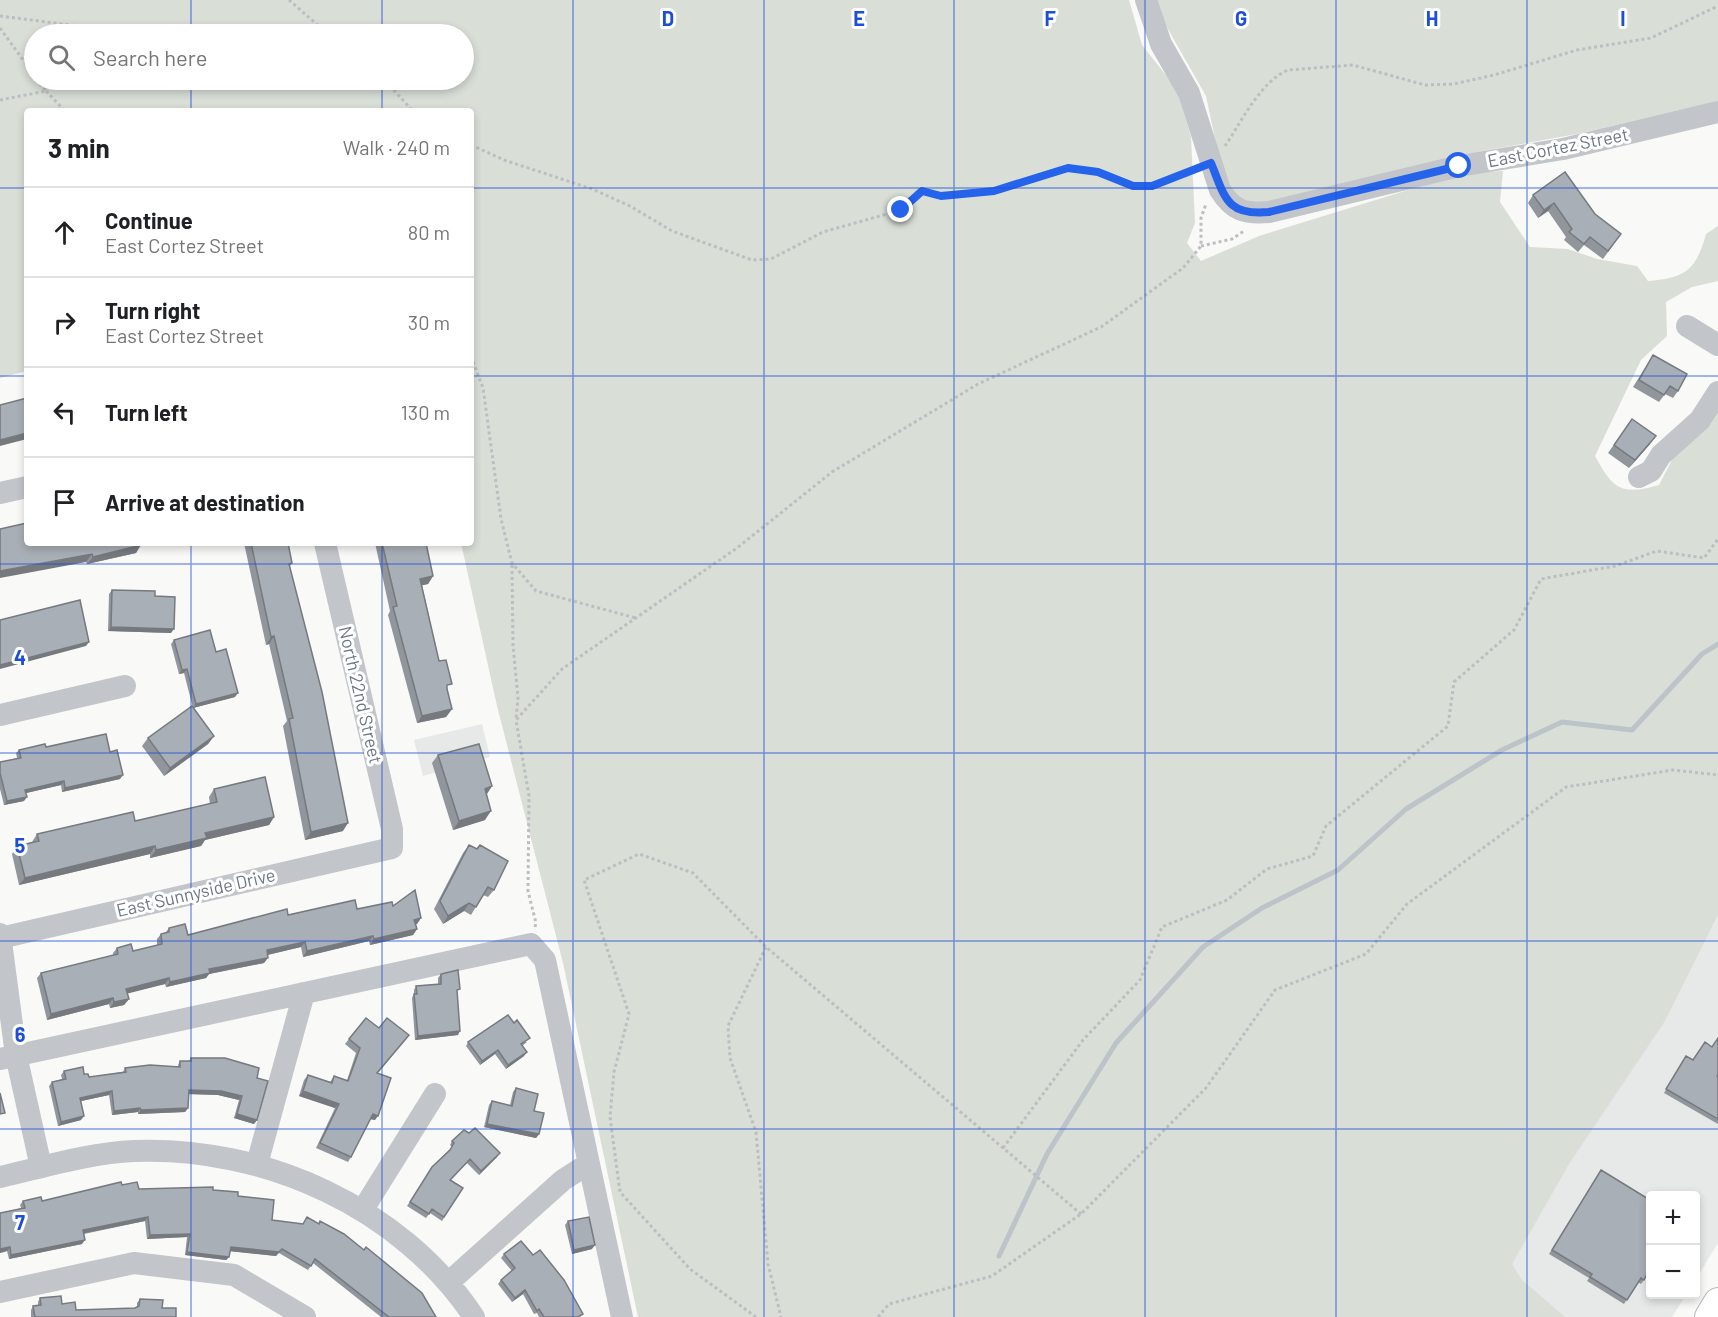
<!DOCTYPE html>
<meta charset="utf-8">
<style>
:root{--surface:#fff;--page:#f2f2f2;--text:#202124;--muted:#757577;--line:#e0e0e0}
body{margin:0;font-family:Barlow,sans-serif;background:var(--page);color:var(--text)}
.controls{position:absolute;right:18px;bottom:18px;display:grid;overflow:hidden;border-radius:6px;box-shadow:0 3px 9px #0003}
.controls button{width:54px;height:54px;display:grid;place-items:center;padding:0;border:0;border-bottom:2px solid var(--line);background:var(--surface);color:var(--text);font:30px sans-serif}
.stop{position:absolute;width:18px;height:18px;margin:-14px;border:4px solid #2563eb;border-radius:50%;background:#fff}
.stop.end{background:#2563eb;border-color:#fff;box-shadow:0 2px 6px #0008}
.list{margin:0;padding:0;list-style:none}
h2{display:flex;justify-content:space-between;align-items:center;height:78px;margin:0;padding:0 24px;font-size:26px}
h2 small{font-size:20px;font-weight:400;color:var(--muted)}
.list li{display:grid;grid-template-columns:39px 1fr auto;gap:18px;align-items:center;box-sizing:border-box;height:90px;padding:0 24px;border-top:2px solid var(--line)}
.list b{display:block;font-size:22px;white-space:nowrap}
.list p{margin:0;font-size:20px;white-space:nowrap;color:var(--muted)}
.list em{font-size:20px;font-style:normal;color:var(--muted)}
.icon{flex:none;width:33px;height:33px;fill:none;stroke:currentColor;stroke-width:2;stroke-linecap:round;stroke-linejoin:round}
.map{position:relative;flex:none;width:1718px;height:1317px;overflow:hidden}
.search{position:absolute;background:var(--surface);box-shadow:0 3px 9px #0003;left:24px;top:24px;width:450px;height:66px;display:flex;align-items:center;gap:15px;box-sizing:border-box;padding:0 21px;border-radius:33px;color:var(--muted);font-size:22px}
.panel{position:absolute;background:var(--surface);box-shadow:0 3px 9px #0003;left:24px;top:108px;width:450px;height:438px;border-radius:6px}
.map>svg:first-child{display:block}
</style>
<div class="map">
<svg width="1718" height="1317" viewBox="0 0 1718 1317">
<rect width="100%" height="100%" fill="#f9f9f8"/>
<!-- built -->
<path fill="#e7e8e8" d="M482 724 490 757 423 776 414 740Z
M1718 902V1243L1696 1279V1196H1650V1294L1686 1295 1672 1317H1555L1501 1270Z"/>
<!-- grass -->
<path fill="#d9ded7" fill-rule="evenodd" d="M0 0H1129L1142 45 1177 89 1191 137 1195 223 1187 243 1201 261 1259 236 1460 174 1503 171 1500 202 1530 247 1568 249 1597 259 1637 266 1648 281C1686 278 1696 270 1706 234L1718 226V281L1692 287 1666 302 1667 336 1641 360 1595 456C1613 489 1621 496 1659 485L1678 448 1718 402V915L1665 1021 1569 1164 1512 1264 1521 1279 1565 1317H638L563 963 497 706 461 543H471V111H27V371L0 378ZM34 34H464V80H34Z
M1156 0H1718V101L1577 134 1449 157 1264 203 1241 202 1223 177 1206 96 1160 15Z"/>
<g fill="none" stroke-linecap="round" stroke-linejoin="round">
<!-- stream -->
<path stroke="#bcc3c9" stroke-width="5" d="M999 1256 1047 1154 1116 1043 1203 947 1262 908 1338 870 1406 809 1502 750 1562 722 1632 730 1702 654 1718 644"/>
<!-- major casing -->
<g stroke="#b6b9bd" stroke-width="30">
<path id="major" d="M1709 1317 1718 1302"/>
</g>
<!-- path -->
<path stroke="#bcbec1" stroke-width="3" stroke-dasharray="3 3" stroke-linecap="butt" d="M289 0 328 34
M0 16 140 34
M0 28 34 75
M362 80 372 86 388 84 413 111
M46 91 65 111
M0 100 46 91 37 80
M471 145 504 160 592 189 630 206 672 231 752 260 771 259 823 232 901 210 922 191 941 196 971 195 994 191 1068 168 1098 172 1142 186H1152L1193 171
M1225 146C1242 121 1260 82 1288 70L1353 65 1425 85 1454 84 1494 75 1577 50 1651 38 1718 6
M1201 246 1232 239 1244 231
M471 356 483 388 501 519 512 563 536 591 636 618
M512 565 513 645 518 698 516 720
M535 927 536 923 528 891 529 796 516 720 562 669 737 548 832 472 978 384 1101 327 1183 268 1201 246V218L1206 204
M766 947 728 1026 730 1058 756 1132 768 1264 781 1317
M1003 1148 1083 1040 1140 980 1162 927 1227 900 1267 869 1313 856 1326 826 1448 726 1454 682 1514 630 1541 579 1615 566 1657 551 1704 558 1718 539
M756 1317 690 1269 620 1192 610 1117 614 1072 629 1014 584 880 639 854 693 873 766 947 1081 1214
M878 1317 889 1304 992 1276 1081 1214 1206 1088 1275 990 1366 954 1407 904 1566 787 1673 770 1718 775"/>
<!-- minor -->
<path stroke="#c2c5c9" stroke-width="22" d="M1146 0 1161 44 1189 93 1220 190C1233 211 1245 214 1269 212L1459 166 1563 149 1718 112
M1687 326 1718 345
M1639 477 1651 471 1661 455 1700 420 1718 392
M0 493 27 487
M0 715 125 686
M0 934 16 1055 41 1167
M0 938 392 848V829L325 543
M0 1059 531 944 545 960 622 1317
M257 1164 304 993
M0 1177C44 1167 89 1153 134 1151 264 1146 401 1207 474 1317
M362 1211 435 1094
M448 1283 563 1180 588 1164
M0 1292 134 1263 234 1275 305 1317"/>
<!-- major -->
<use href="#major" stroke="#fff" stroke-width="28"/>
</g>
<!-- wall -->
<path fill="#91969d" d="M1533 195 1595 214 1621 234 1603 259 1584 245 1578 252 1564 240 1566 237 1548 211 1538 218 1528 203Z
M1653 355 1678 391 1673 398 1665 394 1659 402 1633 387Z
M1632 419 1650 444 1629 468 1608 453Z
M0 529 141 543 136 553 87 564 86 562Z
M244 543H288L292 563 290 566 343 831 305 840 283 726 287 721 269 644 266 645Z
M375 543H426L433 576 428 584 422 585 439 661 452 709 446 717 417 723 388 615 390 611Z
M112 590 155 596 171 633 108 631 109 594Z
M174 640 235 697 193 708 184 673 179 674 171 644Z
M214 736 208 744 164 776 142 746 148 738Z
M46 747 110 752 120 779 62 792 61 785 26 793 24 801 4 805 0 789V762L17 758 16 753 19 750Z
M438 755 492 786 487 794 485 820 453 830 432 763Z
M214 789 274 817 269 825 205 840 201 846 150 858V854L19 885 12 854 17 846 32 842 37 834 135 821 210 804 209 797Z
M469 845 476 849 480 845 494 890 488 897 483 895 471 915 464 911 443 924 434 909 463 853Z
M393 906 421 918 417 924H416L417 929 413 935 370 945 369 941 303 957 301 947 268 955 264 963 209 974 206 978 166 987 165 984 127 993 129 999 124 1005 110 1008 109 1004 47 1020 37 978 41 973 113 955V953L117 948 133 951 157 945V939L161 934 166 932 169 928 188 935 288 915Z
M441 974 457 993 458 1035 415 1040 412 998 414 994V990L416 986 438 984V978Z
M379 1028 405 1040 378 1073 375 1120 370 1119 351 1157 348 1162 316 1148 335 1108 299 1096 304 1080 308 1075 330 1082 334 1076 347 1080 356 1053 345 1044 349 1039Z
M468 1042H527L522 1046 524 1056 506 1069 495 1054 480 1065 466 1046Z
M191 1058 257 1078V1120L254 1124 234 1118 239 1100 218 1095 189 1094 188 1108 185 1112 138 1114V1112L112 1115 109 1095 81 1101V1120L58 1126 49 1086 52 1082 62 1079 61 1075 64 1071 84 1074 89 1077 123 1072 125 1068 178 1067V1065L180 1061H189Z
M1683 1060H1693L1718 1077V1124L1664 1093Z
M516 1088 539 1134 536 1138 484 1127 489 1105 492 1101 510 1105 513 1092Z
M452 1141 497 1157 479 1175 467 1163 451 1180 463 1188 442 1221 430 1213 426 1218 407 1206 432 1167 452 1147 450 1145Z
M1601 1170 1644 1280 1641 1284 1638 1282 1624 1304 1587 1281 1589 1278 1549 1254Z
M122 1185 139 1189 213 1190 238 1196 272 1220 436 1317H381L313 1263 308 1270 279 1253 276 1256 230 1251 229 1257 226 1260 185 1255 187 1237 147 1239 145 1221 84 1234 82 1244 9 1259 7 1251 0 1253V1213L21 1208 20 1205 23 1201H42Z
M568 1221 592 1249 572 1254 565 1225Z
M504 1254 581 1317H539L537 1313 534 1314 523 1294 512 1302 498 1284 501 1280 512 1271 501 1258Z
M40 1298 62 1304 76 1310 135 1308 137 1307V1303L140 1299 162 1308 176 1317H31V1310L33 1306 38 1305V1302Z"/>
<!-- shaded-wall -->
<path fill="#767a7f" d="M1554 203 1548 211 1538 218 1544 210Z
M27 433V439L0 446V440Z
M1656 436 1650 444 1629 468 1635 460Z
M141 545 136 553 87 564 93 557Z
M92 554 86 562 0 578V571Z
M433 576 428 584 415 587 420 579Z
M111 627 174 629 171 633 108 631Z
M274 636 269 644 266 645 271 637Z
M89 642 86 646 0 669V665Z
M187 669 184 673 179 674 182 670Z
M238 693 235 697 193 708 196 704Z
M452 709 446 717 417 723 422 716Z
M214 736 208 744 164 776 170 768Z
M123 775 120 779 62 792 65 788Z
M64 781 61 785 22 794 25 790Z
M492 786 486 795 485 789Z
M27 797 24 801 4 805 7 801Z
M491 811 485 820 453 830 459 821Z
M274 817 269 825 205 840 201 846 150 858 156 850 205 833Z
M348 823 343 831 305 840 311 832Z
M155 846 150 854 19 885 25 878Z
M469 903 464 911 443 924 448 916Z
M421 918 417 924 410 926 414 920Z
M417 929 413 935 370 945 374 939Z
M373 936 369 941 303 957 307 951Z
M305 942 301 947 262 956 267 950Z
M268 958 264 963 209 974 206 978 166 987 170 982 209 969Z
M169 978 165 984 122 995 126 989Z
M113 998 109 1004 47 1020 51 1014Z
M129 999 124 1005 110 1008 114 1002Z
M460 1031 458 1035 415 1040 418 1036Z
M498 1050 495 1054 480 1065 482 1061Z
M527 1052 524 1056 506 1069 508 1065Z
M189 1090 221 1091 242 1096 239 1100 218 1095 186 1094Z
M112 1091 109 1095 77 1102 80 1098Z
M303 1091 339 1104 335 1108 299 1096Z
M140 1108 138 1112 112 1115 114 1111Z
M188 1108 185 1112 138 1114 141 1110Z
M237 1114 257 1120 254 1124 234 1118Z
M373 1114 378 1116 375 1120 370 1119Z
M84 1116 81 1120 58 1126 61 1122Z
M487 1124 539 1134 536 1138 484 1127Z
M500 1153 497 1157 479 1175 481 1171Z
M148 1217 145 1221 80 1234 83 1230Z
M190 1234 187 1237 147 1239 150 1235Z
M85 1240 82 1244 9 1259 11 1255Z
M595 1245 592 1249 572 1254 574 1250Z
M10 1247 7 1251 0 1253V1249Z
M231 1247 279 1252 276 1256 228 1251Z
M187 1252 229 1257 226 1260 185 1255Z
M525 1290 523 1294 512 1302 515 1298Z"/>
<!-- building -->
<path fill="#a9afb6" stroke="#767a7f" stroke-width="1.5" d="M1565 172 1595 214 1621 234 1608 251 1590 237 1584 244 1569 232 1572 229 1554 203 1544 210 1533 195Z
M1653 355 1687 374 1678 391 1670 386 1664 395 1639 380Z
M27 398V433L0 440V405Z
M1632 419 1656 436 1635 460 1614 445Z
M27 523V543H141V545L93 557 92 554 0 571V529Z
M251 543H288L292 563 289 564 322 692 348 823 311 832 289 719 293 718 274 636 271 637Z
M382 543H426L433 576 420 579 439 661 446 660 452 684 447 685V689L452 709 422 716 393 607 397 606Z
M112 590 155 591V596L175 597 174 629 111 627Z
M80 600 89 642 0 665V620Z
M210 630 216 652 226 649 238 693 196 704 187 669 182 670 174 640Z
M192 706 214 736 170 768 148 738Z
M106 734 110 752 117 750 123 775 65 788 64 781 25 790 27 797 7 801 0 773V762L21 758 19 750 45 744 46 747Z
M479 744 492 786 485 789 491 811 459 821 438 755Z
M265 777 274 817 205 833 207 838 156 850 155 846 25 878 17 846 39 841 37 834 133 812 135 821 217 802 214 789Z
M469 845 477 849 480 845 508 861 494 890 488 887 476 907 469 903 448 916 440 901Z
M415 890 421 918 414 920 417 929 374 939 373 936 307 951 305 942 267 950 268 958 209 969 210 973 170 982 169 978 126 989 129 999 114 1002 113 998 51 1014 41 973 118 954 117 948 131 944 133 951 162 944 161 934 169 932V928L185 924 188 935 287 909 288 915 355 900 357 909 392 902 393 906Z
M458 970 460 989 457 990 460 1031 418 1036 414 994H417L416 986 441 984V974Z
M508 1015 514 1023 517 1020 530 1038 521 1044 527 1052 508 1065 498 1050 482 1061 468 1042Z
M366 1018 379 1028 387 1018 409 1035 377 1073 391 1078 378 1116 373 1114 351 1157 320 1143 339 1104 303 1091 308 1075 332 1083 334 1076 348 1081 360 1048 349 1039Z
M1718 1038V1075L1717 1076 1718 1077V1119L1666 1089 1686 1056 1693 1060 1705 1042 1712 1047Z
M191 1058H225L259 1068 257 1078 268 1081 257 1120 237 1114 242 1096 221 1091 189 1090 188 1108 141 1110 140 1108 114 1111 112 1091 80 1098 84 1116 61 1122 52 1082 66 1079 64 1071 83 1067 84 1074H88L89 1077 126 1072 125 1068 150 1065 180 1067V1061H191Z
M516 1088 538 1094 534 1111 544 1113 539 1134 487 1124 492 1101 512 1106Z
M0 1093 5 1113 0 1114Z
M475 1128 500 1153 481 1171 470 1159 450 1180 463 1188 444 1217 432 1209 429 1214 410 1202 432 1167 450 1150 454 1143 452 1141 464 1130 469 1133Z
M1601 1170 1650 1200V1268L1644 1280 1641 1278 1627 1300 1590 1277 1592 1274 1552 1250Z
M121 1182 122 1185 137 1182 139 1189 213 1187V1190L238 1192V1196L274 1200 272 1220 303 1224 307 1217 319 1224 320 1221 344 1234 364 1250 366 1247 422 1293 436 1317H389L315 1259 311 1266 282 1249 279 1252 231 1247 229 1257 187 1252 190 1234 150 1235 148 1217 83 1230 85 1240 11 1255 10 1247 0 1249V1213L25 1208 23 1201 41 1197 42 1201Z
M589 1217 595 1245 574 1250 568 1221Z
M521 1241 533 1255 540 1250 564 1280 583 1314 578 1317H544L539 1309 537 1311 525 1290 515 1298 501 1280 515 1268 504 1254Z
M61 1296 62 1304 75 1302 76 1310 135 1308 139 1306 140 1299 163 1300 162 1308H176V1317H35L33 1306 41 1305 40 1298Z"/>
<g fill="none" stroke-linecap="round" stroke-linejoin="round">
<!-- route -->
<path stroke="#2563eb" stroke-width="8" d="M901 210 922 191 941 196 994 191 1068 168 1098 172 1133 186H1152L1211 163C1225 197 1226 216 1269 212L1459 166"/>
</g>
<!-- grid -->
<path fill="none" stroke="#1d4ed8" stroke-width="1.5" stroke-opacity="0.55" d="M191 0V34M382 0V34M573 0V1317M764 0V1317M954 0V1317M1145 0V1317M1336 0V1317M1527 0V1317M191 80V111M382 80V111M0 188H27M471 188H1718M0 376H27M471 376H1718M191 543V1317M382 543V1317M0 564H1718M0 753H1718M0 941H1718M0 1129H1718"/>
<g text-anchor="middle" stroke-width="6" stroke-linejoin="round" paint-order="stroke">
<!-- street labels -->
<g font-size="18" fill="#6c7785" stroke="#fff">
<text transform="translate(1558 148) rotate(-11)" y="6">East Cortez Street</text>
<text transform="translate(360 695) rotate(77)" y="6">North 22nd Street</text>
<text transform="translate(196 893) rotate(-13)" y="6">East Sunnyside Drive</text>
</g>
</g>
<g font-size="20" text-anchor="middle" font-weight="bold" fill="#1d4ed8" stroke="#fff" stroke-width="6" stroke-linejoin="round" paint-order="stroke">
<text x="668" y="26">D</text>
<text x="859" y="26">E</text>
<text x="1050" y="26">F</text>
<text x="1241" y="26">G</text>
<text x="1432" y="26">H</text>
<text x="1623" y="26">I</text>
<text x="20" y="665">4</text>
<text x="20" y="853">5</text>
<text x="20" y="1042">6</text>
<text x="20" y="1230">7</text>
</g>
</svg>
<div class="controls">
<button>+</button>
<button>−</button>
</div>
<div class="stop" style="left:1459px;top:166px"></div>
<div class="stop end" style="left:901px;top:210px"></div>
<div class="search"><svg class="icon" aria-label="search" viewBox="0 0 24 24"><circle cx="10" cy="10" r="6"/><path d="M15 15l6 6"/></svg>Search here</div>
<section class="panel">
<h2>3 min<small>Walk · 240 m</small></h2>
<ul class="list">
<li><svg class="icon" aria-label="ahead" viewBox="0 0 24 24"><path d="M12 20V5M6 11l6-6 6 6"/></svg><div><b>Continue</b><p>East Cortez Street</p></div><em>80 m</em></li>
<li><svg class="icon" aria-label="right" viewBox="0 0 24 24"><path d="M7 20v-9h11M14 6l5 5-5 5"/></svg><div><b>Turn right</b><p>East Cortez Street</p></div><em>30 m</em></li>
<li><svg class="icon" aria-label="left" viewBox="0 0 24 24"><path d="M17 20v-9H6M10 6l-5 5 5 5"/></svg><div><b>Turn left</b></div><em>130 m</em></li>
<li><svg class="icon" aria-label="arrive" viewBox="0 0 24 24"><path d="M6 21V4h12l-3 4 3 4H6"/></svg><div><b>Arrive at destination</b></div></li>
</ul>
</section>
</div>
